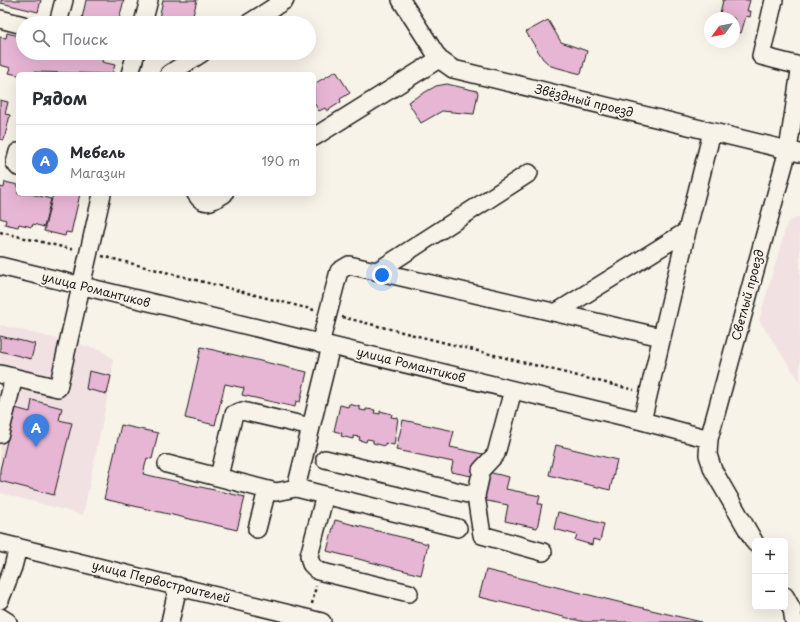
<!DOCTYPE html>
<html lang="ru">
<meta charset="utf-8">
<style>
:root{--surface:#fff;--page:#f7f7f7;--text:#2b2b33;--muted:#7c7c81;--line:#e1e1e2;--accent:#1f6fb2}
body{margin:0;font-family:"Playpen Sans",sans-serif;background:var(--page);color:var(--text)}
.controls{position:absolute;right:12px;bottom:12px;display:grid;overflow:hidden;border-radius:6px;box-shadow:0 4px 16px #0002}
.controls button{width:36px;height:36px;display:grid;place-items:center;padding:0;border:0;border-bottom:1px solid var(--line);background:var(--surface);color:var(--text);font:20px sans-serif}
.compass{position:absolute;left:704px;top:12px;width:36px;height:36px;border-radius:50%;background:var(--surface);box-shadow:0 4px 16px #0002;rotate:237deg}
.you{position:absolute;left:382px;top:275px;width:14px;height:14px;margin:-10px;border:3px solid #fff;border-radius:50%;background:#1a73e8;box-shadow:0 0 0 6px #1a73e833}
.badge{display:grid;place-items:center;width:26px;height:26px;border-radius:50%;background:var(--accent);color:#fff;font-size:13px;font-weight:700}
.pin{position:absolute;translate:-50% -33px;filter:drop-shadow(0 1px 2px #0008)}
.pin::after{content:'';position:absolute;top:21px;width:14px;height:12px;background:inherit;clip-path:polygon(0 0,100% 0,50% 100%)}
.list{margin:0;padding:0;list-style:none}
h2{display:flex;justify-content:space-between;align-items:center;height:52px;margin:0;padding:0 16px;font-size:17px}
h2 small{font-size:13px;font-weight:400;color:var(--muted)}
.list li{display:grid;grid-template-columns:26px 1fr auto;gap:12px;align-items:center;box-sizing:border-box;height:72px;padding:0 16px;border-top:1px solid var(--line)}
.list b{display:block;font-size:15px;white-space:nowrap}
.list p{margin:0;font-size:13px;white-space:nowrap;color:var(--muted)}
.list em{font-size:13px;font-style:normal;color:var(--muted)}
.icon{flex:none;width:22px;height:22px;fill:none;stroke:currentColor;stroke-width:2;stroke-linecap:round;stroke-linejoin:round}
.map{position:relative;flex:none;width:800px;height:622px;overflow:hidden}
.search{position:absolute;background:var(--surface);box-shadow:0 4px 16px #0002;left:16px;top:16px;width:300px;height:44px;display:flex;align-items:center;gap:10px;box-sizing:border-box;padding:0 14px;border-radius:22px;color:var(--muted);font-size:15px}
.panel{position:absolute;background:var(--surface);box-shadow:0 4px 16px #0002;left:16px;top:72px;width:300px;height:124px;border-radius:6px}
.map>svg:first-child{display:block}
</style>
<div class="map">
<svg width="800" height="622" viewBox="0 0 800 622">
<rect width="100%" height="100%" fill="#f7f3e8"/>
<filter id="ink" filterUnits="userSpaceOnUse"><feTurbulence type="fractalNoise" baseFrequency=".025" numOctaves="2"/><feDisplacementMap in="SourceGraphic" scale="8" xChannelSelector="R" yChannelSelector="G"/><feConvolveMatrix kernelMatrix="1 2 1 2 8 2 1 2 1" color-interpolation-filters="sRGB"/></filter>
<g filter="url(#ink)">
<!-- built -->
<path fill="#f2e1e2" d="M800 216V382L759 320 787 223Z
M0 325 102 350 113 359 112 376 83 515 0 493Z"/>
<!-- building -->
<path fill="#e8b6d5" stroke="#1c1c1c" d="M1 0H41L38 12 1 3Z
M86 0H124L118 23H81Z
M163 0H197L191 23H158Z
M723 0H750L747 11H751L750 17 746 16 741 33 734 32V18H719Z
M548 20 561 42 587 51 581 74 551 66 543 59 526 32Z
M7 33 23 37V53H48L66 57V54L78 56V53H86L103 57 102 62 115 65 112 74 34 72 32 74 22 72 21 74 18 75 9 73 11 68 0 65V37L6 38Z
M336 71 350 93 340 99 341 102 327 111 325 108 319 111 314 103V84Z
M447 84 477 91 478 93 474 114 442 111 421 123 408 102 436 86Z
M0 100 8 102 5 114 10 115 4 140 0 139Z
M5 182 18 185V194H31L51 199 44 227 33 224 32 227 19 224 18 227 5 224 6 220 0 218V187L4 188Z
M53 194H80L71 233 66 232 65 236 44 231Z
M0 336 35 344 31 359 0 351Z
M201 347 307 372 300 402 296 401 295 407 242 395 244 388 225 384 215 425 185 418Z
M89 371 111 376 107 394 86 389Z
M32 400 62 408 59 420 72 423 54 495 0 481V470L15 408 30 412Z
M349 404 360 407V410L366 411V409L375 410 374 413 380 414V411L392 414 391 417 398 418 394 445 385 443V446L373 443V440L367 439 366 442 359 440 360 437 353 436V439L341 436 342 433 334 431 340 405 348 407Z
M403 420 454 431 450 447 483 454 479 470 509 477 506 489 540 496 538 504H542L537 528 505 521 508 505 477 499 482 478 451 472 453 462 396 450Z
M121 425 158 433 152 459 147 458 143 474 245 497 237 530 104 499Z
M556 445 617 460 610 490 549 475Z
M558 512 604 524 600 541 593 539 592 545 575 540 577 535 554 529Z
M335 520 428 544 421 575 327 551Z
M486 570 701 622H585L479 597Z"/>
<g fill="none" stroke-linecap="round" stroke-linejoin="round">
<!-- minor casing -->
<g stroke="#1c1c1c" stroke-width="20">
<path id="minor" d="M401 0 439 59 453 69 800 153
M774 0 761 56 800 66
M0 19 23 25
M58 23 64 0
M143 23 149 0
M249 23 285 0
M130 74 136 53
M169 74 202 53
M314 137 439 59
M18 152 15 163 18 167
M196 194C204 207 213 201 224 194
M0 266 642 421 709 439 708 455 713 470 755 543
M379 270 529 173
M557 312 687 231
M320 344 339 271 349 265 661 337
M0 374 58 388 102 194
M642 421 687 231 712 132
M0 434 14 377
M709 439 788 150 800 71
M325 459 476 496
M167 464 276 492 296 488 331 346
M481 470 496 454 513 390
M219 476 234 414 242 411 311 427
M480 478 476 496 482 535 543 552
M296 488 458 528
M325 495 309 556 311 564 318 571 409 593
M257 529 267 490
M0 543 322 622
M785 596 792 609 794 622
M0 600 13 567 18 547
M0 617 8 622
M170 622 178 586"/>
</g>
<!-- path -->
<path stroke="#1c1c1c" stroke-width="2.5" stroke-dasharray="3 3" stroke-linecap="butt" d="M0 232 75 250
M102 256 314 310
M342 317 634 390
M312 604 316 586"/>
<!-- minor -->
<use href="#minor" stroke="#f7f3e8" stroke-width="17"/>
</g>
</g>
<g text-anchor="middle" stroke-width="3.5" stroke-linejoin="round" paint-order="stroke">
<!-- street labels -->
<g font-size="12" fill="#1c1c1c" stroke="#f7f3e8">
<text transform="translate(584 101) rotate(14)" y="4">Звёздный проезд</text>
<text transform="translate(96 290) rotate(14)" y="4">улица Романтиков</text>
<text transform="translate(748 295) rotate(-75)" y="4">Светлый проезд</text>
<text transform="translate(411 365) rotate(14)" y="4">улица Романтиков</text>
<text transform="translate(161 582) rotate(14)" y="4">улица Первостроителей</text>
</g>
</g>
</svg>
<div class="controls">
<button>+</button>
<button>−</button>
</div>
<svg class="compass" viewBox="-18 -18 36 36"><path d="M0-13l5 13h-10z" fill="#e53935"/><path d="M0 13l5-13h-10z" fill="#7c7c81"/></svg>
<div class="you"></div>
<div class="pin badge" style="left:36px;top:447px;background:#3f7fe0">A</div>
<div class="search"><svg class="icon" aria-label="search" viewBox="0 0 24 24"><circle cx="10" cy="10" r="6"/><path d="M15 15l6 6"/></svg>Поиск</div>
<section class="panel">
<h2>Рядом<small></small></h2>
<ul class="list">
<li><span class="badge" style="background:#3f7fe0">A</span><div><b>Мебель</b><p>Магазин</p></div><em>190 m</em></li>
</ul>
</section>
</div>
